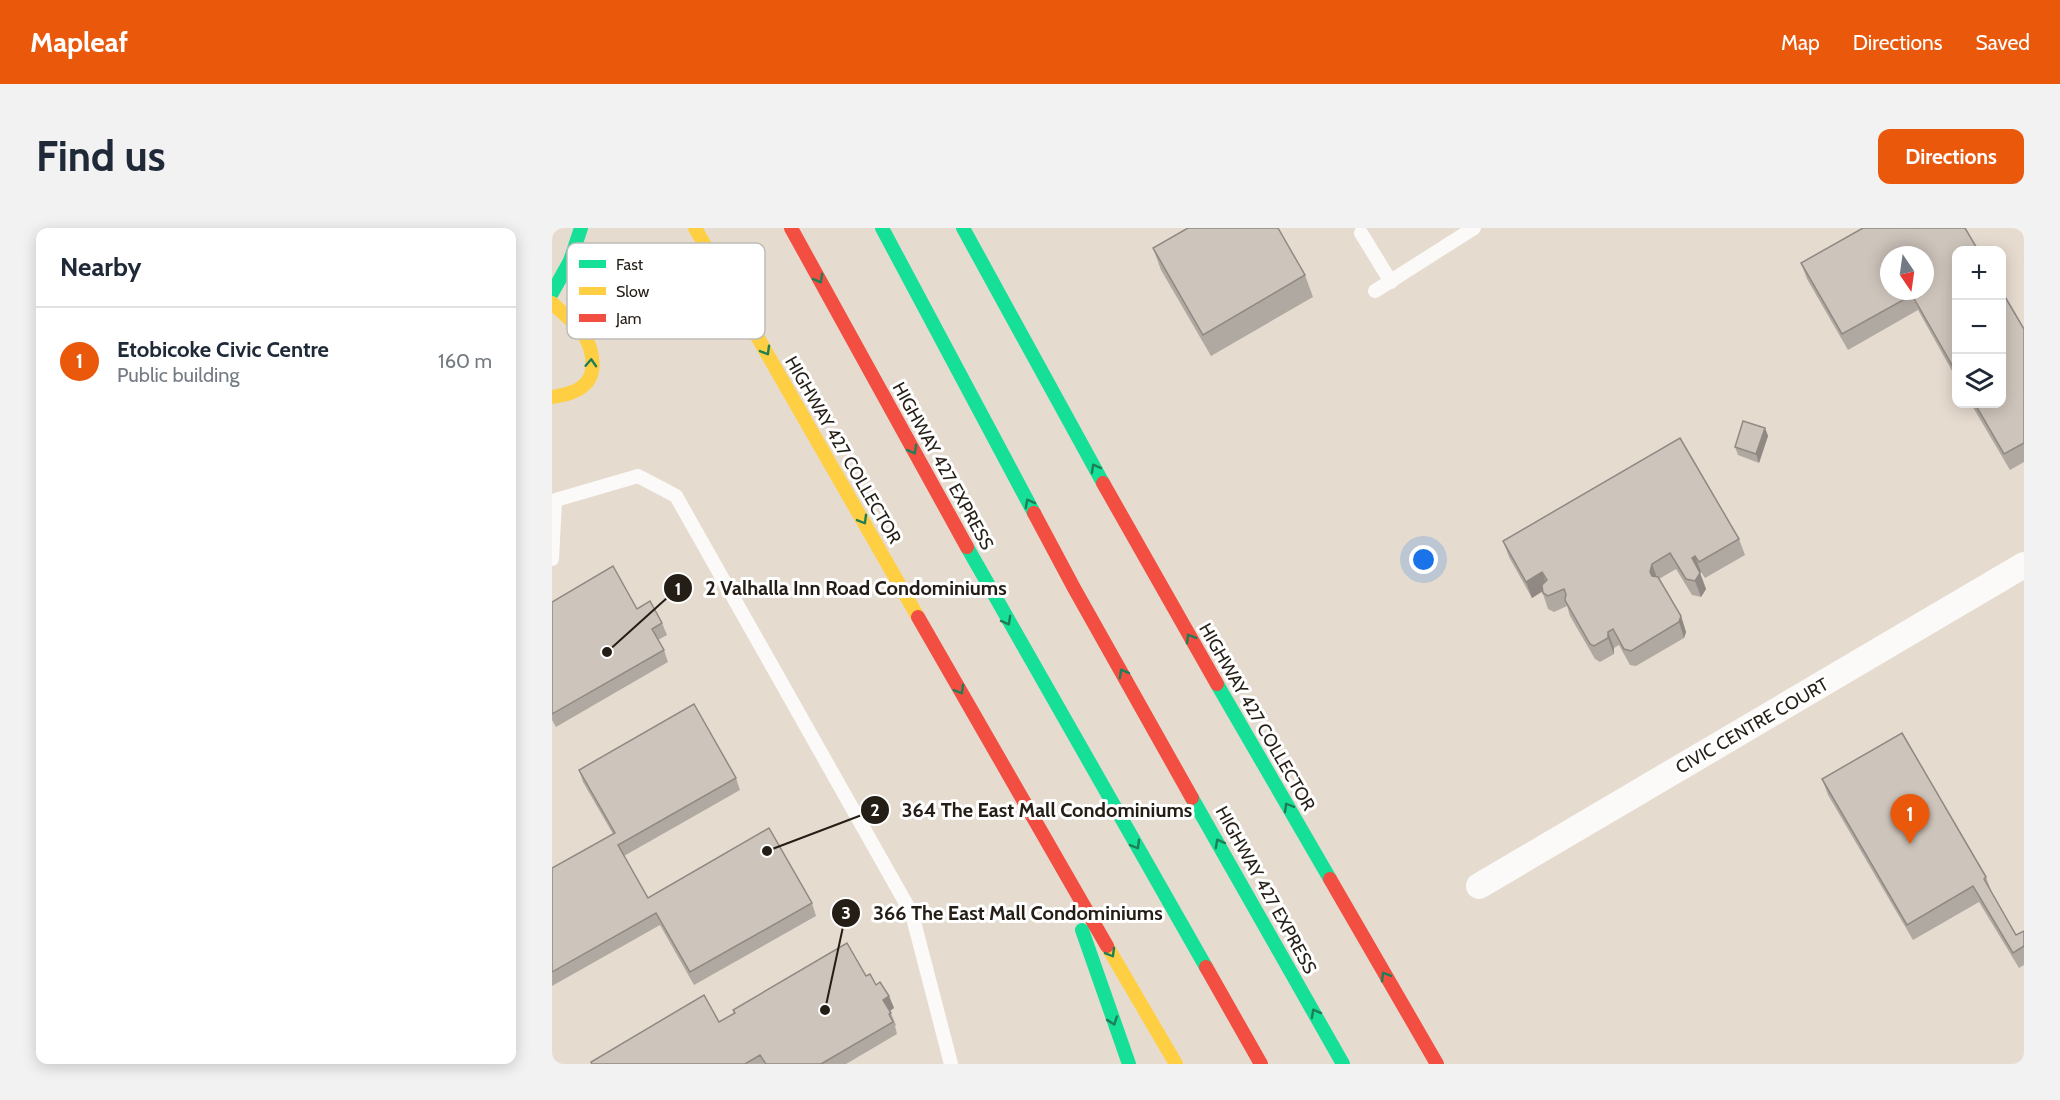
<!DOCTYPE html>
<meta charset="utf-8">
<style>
:root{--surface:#fff;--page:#f2f2f3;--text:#1f2937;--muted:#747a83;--line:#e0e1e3;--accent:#ea580c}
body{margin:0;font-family:Cabin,sans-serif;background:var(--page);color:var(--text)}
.controls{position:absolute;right:18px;top:18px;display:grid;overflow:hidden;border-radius:12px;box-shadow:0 3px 15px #0003}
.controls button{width:54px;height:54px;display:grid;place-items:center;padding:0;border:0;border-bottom:2px solid var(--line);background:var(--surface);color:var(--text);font:30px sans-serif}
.compass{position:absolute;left:1328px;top:18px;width:54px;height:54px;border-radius:50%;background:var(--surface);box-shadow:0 3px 15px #0003;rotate:167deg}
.you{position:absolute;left:872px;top:332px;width:21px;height:21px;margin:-15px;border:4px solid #fff;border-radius:50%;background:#1a73e8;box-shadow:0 0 0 9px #1a73e833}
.badge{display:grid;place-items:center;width:39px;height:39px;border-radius:50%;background:var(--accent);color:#fff;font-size:20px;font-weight:700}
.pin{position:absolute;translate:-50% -50px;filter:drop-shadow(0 2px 3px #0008)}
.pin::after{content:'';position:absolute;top:32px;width:21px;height:18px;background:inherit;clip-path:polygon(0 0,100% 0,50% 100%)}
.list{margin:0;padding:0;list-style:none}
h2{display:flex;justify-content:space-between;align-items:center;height:78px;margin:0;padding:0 24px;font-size:26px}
h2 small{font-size:20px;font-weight:400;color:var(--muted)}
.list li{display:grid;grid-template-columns:39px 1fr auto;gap:18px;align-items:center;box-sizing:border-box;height:108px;padding:0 24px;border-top:2px solid var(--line)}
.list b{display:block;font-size:22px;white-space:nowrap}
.list p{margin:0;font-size:20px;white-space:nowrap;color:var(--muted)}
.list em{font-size:20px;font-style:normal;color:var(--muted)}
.icon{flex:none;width:33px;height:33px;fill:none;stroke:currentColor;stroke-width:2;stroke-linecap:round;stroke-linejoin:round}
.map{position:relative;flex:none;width:1472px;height:836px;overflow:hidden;border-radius:12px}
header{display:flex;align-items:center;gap:36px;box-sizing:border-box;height:84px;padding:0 30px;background:var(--accent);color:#fff}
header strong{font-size:28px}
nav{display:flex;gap:33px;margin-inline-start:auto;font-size:21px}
.intro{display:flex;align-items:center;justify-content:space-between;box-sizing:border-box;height:144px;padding:0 36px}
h1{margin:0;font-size:42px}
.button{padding:15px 27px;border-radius:12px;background:var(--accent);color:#fff;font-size:21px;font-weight:700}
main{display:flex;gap:36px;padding:0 36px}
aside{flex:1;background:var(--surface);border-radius:12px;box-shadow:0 3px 15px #0003}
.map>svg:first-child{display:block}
</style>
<header>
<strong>Mapleaf</strong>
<nav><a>Map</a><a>Directions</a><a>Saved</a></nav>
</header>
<div class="intro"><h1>Find us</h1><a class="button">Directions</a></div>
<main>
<aside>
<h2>Nearby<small></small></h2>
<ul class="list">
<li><span class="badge">1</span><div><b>Etobicoke Civic Centre</b><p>Public building</p></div><em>160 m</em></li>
</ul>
</aside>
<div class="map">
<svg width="1472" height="836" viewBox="0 0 1472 836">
<rect width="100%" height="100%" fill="#e6dbcf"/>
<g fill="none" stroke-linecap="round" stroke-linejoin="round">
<!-- lane -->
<path stroke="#fbfaf8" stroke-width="14" d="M809 5 839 54
M823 63 922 0
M0 273 86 248 124 268 360 686 399 836
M0 331 3 273"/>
<!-- street -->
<path stroke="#fbfaf8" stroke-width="26" d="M927 658 1472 337"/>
<!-- fast -->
<path stroke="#16e098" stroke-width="14" d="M330 0 482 285
M411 0 551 255
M0 65 18 33 29 0
M415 319 654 739
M665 456 778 651
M640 570 791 836
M530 702 577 836"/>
<!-- slow -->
<path stroke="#ffcf43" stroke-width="14" d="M143 0 366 389
M0 75C11 85 22 94 31 105 40 119 47 146 31 158 23 165 11 167 0 169
M555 718 624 836"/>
<!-- jam -->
<path stroke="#f24e42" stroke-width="14" d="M239 0 415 319
M551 255 665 456
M482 285 522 360 640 570
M366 389 555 718
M778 651 885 836
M654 739 709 836"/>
</g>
<!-- wall -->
<path fill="#b0a9a1" d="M601 20 753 47 761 69 659 128 609 42Z
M1404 22V150L1366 82 1296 122 1255 51 1249 35Z
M1472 101V234L1458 242 1419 176H1449Z
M1213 200 1216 208 1207 235 1186 227 1183 219Z
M1187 311 1193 327 1153 350 1149 344 1148 345 1154 361 1149 369 1140 367 1124 341 1107 351 1129 388 1134 404 1132 410 1084 438 1078 437 1067 417 1062 420V426L1048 434 1043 431 1018 388 1015 378 1002 384 996 381 990 363 980 370 957 329 951 313Z
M0 374 85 381 110 395 115 407 106 412 112 422 116 434 4 499 0 492Z
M27 542 184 550 188 562 72 628 96 670 260 675 264 688 142 757 108 697 0 758V640L61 606 31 554Z
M1270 551 1434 649 1440 665 1464 707 1472 703V737L1467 740 1427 674 1361 712 1276 567Z
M314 748 337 768 342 780 338 783 344 797 343 798 345 806 294 836H40L167 794 182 785 181 782Z"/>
<!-- shaded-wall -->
<path fill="#908983" d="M1213 200 1216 208 1207 235 1204 226Z
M1143 328 1149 344 1146 346 1140 330Z
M1100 336 1106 352 1104 359 1098 344Z
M990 344 996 360 980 370 974 354Z
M1148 345 1154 361 1149 369 1143 353Z
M1129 388 1134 404 1132 410 1127 394Z
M1056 404 1062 420V426L1056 410Z
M337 768 342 780 336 784 331 772Z"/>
<!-- building -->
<path fill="#cdc4bb" stroke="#908983" stroke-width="1.5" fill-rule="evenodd" d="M636 0H726L753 47 651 107 601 20Z
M1311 0H1413L1426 22H1404V144L1360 67 1290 106 1249 35ZM1337 27H1373V63H1337Z
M1449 62 1472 101V215L1452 226 1423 176H1449Z
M1191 193 1213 200 1204 226 1183 219Z
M1128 210 1187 311 1147 334 1143 328 1140 330 1148 345 1143 353 1134 351 1118 325 1100 336 1098 344 1100 348 1106 349 1129 388 1127 394 1079 423 1072 421 1061 401 1056 404V410L1042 418 1038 416 1013 372 1014 366 1012 361 996 368 991 365 990 357 995 352 990 344 974 354 951 313Z
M61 338 85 381 98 373 110 395 100 401 112 422 0 486V374Z
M142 476 184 550 66 617 96 670 217 600 260 675 138 744 104 685 0 744V640L63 605 27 542Z
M1350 505 1434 649 1432 651 1464 707 1472 703V718L1461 725 1421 658 1355 697 1270 551Z
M295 715 314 748 318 746 324 757 328 754 337 768 331 772 339 785 337 786 341 794 269 836H214L208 827 193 836H40L39 834 152 767 167 794 183 785 181 782Z"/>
<!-- one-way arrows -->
<defs><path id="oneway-chevron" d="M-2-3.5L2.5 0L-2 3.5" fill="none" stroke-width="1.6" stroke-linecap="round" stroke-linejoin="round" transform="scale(1.5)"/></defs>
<g stroke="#1e7f57">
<use href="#oneway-chevron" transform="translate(267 51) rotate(61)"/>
<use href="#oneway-chevron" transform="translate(214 123) rotate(60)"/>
<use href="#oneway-chevron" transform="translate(39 135) rotate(-87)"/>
<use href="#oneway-chevron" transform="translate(361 222) rotate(61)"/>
<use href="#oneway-chevron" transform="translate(543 240) rotate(-119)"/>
<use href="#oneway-chevron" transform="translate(477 275) rotate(-118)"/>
<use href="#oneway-chevron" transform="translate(311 292) rotate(60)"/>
<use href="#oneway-chevron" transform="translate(455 393) rotate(61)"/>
<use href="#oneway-chevron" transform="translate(638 410) rotate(-120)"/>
<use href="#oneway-chevron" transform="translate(571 445) rotate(-119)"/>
<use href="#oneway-chevron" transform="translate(408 462) rotate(60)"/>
<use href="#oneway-chevron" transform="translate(736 579) rotate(-120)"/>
<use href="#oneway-chevron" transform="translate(667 615) rotate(-119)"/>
<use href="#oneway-chevron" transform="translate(584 617) rotate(60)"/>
<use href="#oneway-chevron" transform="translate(559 725) rotate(60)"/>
<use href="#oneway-chevron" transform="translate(833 748) rotate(-120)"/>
<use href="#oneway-chevron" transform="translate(763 785) rotate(-119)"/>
<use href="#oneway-chevron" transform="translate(561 793) rotate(71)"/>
</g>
<g text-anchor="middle" stroke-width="6" stroke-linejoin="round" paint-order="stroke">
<!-- street labels -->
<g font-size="18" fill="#251e16" stroke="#fff">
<text transform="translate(291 222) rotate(60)" y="6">HIGHWAY 427 COLLECTOR</text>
<text transform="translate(391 238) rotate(61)" y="6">HIGHWAY 427 EXPRESS</text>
<text transform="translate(705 489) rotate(60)" y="6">HIGHWAY 427 COLLECTOR</text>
<text transform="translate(1200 498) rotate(-30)" y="6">CIVIC CENTRE COURT</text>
<text transform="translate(714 662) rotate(61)" y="6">HIGHWAY 427 EXPRESS</text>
</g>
</g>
<!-- legend -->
<rect x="15" y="15" width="198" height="96" rx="9" fill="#fff" stroke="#bebcb9" stroke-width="1.5"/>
<rect x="27" y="32" width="27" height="8" fill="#16e098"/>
<rect x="27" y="59" width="27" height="8" fill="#ffcf43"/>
<rect x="27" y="86" width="27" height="8" fill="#f24e42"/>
<g font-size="16" fill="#251e16">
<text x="64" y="42">Fast</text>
<text x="64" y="69">Slow</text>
<text x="64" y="96">Jam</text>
</g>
<!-- callouts -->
<path fill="none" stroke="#251e16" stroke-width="2" d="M55 424L126 360M215 623L323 582M273 782L294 685"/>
<g fill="#251e16" stroke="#fff" stroke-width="2">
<circle cx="55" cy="424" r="6"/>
<circle cx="215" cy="623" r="6"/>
<circle cx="273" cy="782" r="6"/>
<circle cx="126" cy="360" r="15"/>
<circle cx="323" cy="582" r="15"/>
<circle cx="294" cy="685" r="15"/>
</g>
<g font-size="18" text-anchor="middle" font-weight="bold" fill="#fff">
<text x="126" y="367">1</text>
<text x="323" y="588">2</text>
<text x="294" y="691">3</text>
</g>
<g font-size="20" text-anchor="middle" font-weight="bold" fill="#251e16" stroke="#fff" stroke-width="6" stroke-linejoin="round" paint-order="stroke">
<text x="304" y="367">2 Valhalla Inn Road Condominiums</text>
<text x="495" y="589">364 The East Mall Condominiums</text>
<text x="466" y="692">366 The East Mall Condominiums</text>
</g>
</svg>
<div class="controls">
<button>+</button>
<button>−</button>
<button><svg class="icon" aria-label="layers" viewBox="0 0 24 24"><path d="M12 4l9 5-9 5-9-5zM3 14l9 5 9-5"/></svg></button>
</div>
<svg class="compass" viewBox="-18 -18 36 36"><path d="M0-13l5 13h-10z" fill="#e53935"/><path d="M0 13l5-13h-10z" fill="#747a83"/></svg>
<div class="you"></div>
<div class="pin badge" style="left:1358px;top:616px">1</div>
</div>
</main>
